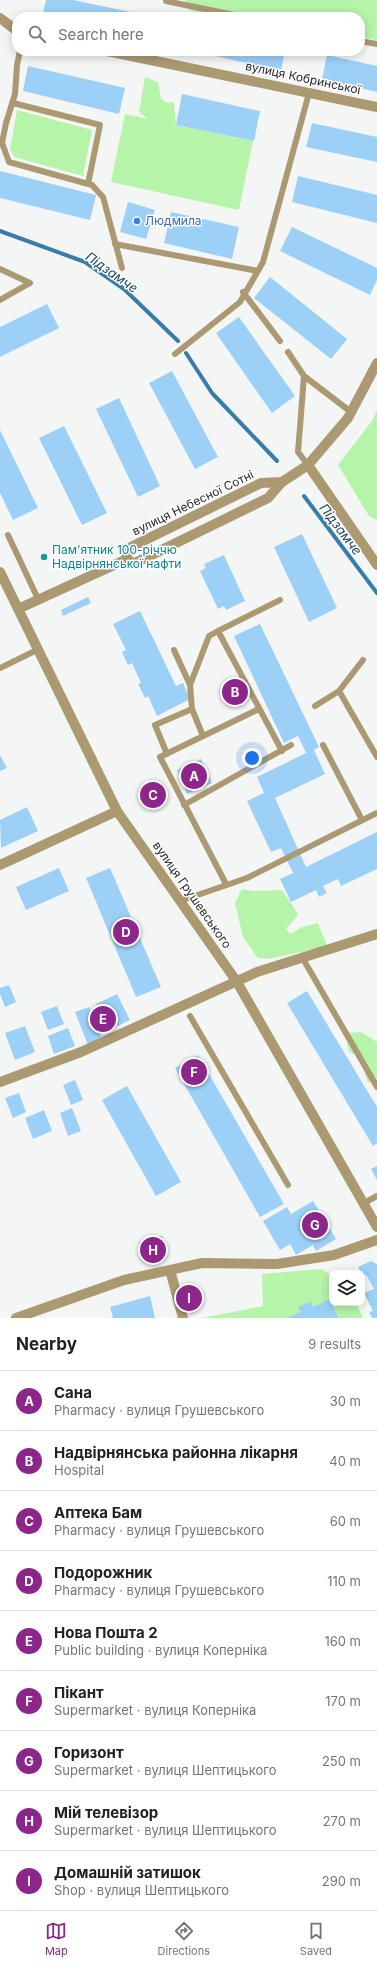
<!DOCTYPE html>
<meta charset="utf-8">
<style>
:root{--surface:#fff;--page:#f6f6f6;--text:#202124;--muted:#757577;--line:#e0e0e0;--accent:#8d268b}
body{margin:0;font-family:Inter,sans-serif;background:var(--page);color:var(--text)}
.controls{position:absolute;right:12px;bottom:12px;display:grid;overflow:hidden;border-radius:8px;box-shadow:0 2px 10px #0003}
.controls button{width:36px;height:36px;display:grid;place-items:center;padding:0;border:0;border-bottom:1px solid var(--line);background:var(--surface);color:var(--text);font:20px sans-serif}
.you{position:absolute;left:252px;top:758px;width:14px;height:14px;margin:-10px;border:3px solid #fff;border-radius:50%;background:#1a73e8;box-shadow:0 0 0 6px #1a73e833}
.badge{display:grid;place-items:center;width:26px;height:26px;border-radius:50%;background:var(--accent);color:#fff;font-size:13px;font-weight:700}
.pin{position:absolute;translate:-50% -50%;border:2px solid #fff;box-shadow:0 1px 4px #0006}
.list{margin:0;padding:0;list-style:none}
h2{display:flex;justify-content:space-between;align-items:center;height:52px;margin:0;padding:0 16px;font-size:17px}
h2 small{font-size:13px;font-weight:400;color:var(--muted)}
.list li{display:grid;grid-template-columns:26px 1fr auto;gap:12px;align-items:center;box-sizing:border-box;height:60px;padding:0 16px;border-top:1px solid var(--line)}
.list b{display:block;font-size:15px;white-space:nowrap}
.list p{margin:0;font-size:13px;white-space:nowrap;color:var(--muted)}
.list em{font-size:13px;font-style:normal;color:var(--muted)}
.icon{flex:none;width:22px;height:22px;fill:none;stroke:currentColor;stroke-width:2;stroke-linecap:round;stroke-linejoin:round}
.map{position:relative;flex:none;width:377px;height:1318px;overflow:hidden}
.search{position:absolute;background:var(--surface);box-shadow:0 2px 10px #0003;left:12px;right:12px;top:12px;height:44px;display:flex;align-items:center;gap:10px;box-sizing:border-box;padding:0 14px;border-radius:16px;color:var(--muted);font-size:15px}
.sheet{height:592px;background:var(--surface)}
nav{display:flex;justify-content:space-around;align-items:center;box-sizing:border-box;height:56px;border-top:1px solid var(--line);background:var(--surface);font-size:11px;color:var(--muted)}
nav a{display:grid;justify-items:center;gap:2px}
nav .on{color:var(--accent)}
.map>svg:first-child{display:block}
</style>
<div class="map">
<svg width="377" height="1318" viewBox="0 0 377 1318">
<rect width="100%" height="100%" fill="#f4f6f6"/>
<!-- green -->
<path fill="#b5f4a9" d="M185 0H377V40L360 37V17H209L190 10Z
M145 77 158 82 161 99 168 103 174 102 176 125 253 141 239 210 111 182 125 114 148 119 139 112Z
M17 110 92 130 83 176 14 157 10 149Z
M377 410V520L369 516 338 465 372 421Z
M242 889 252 891 282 890 293 906 298 915 286 929 290 934 302 927 318 923 327 946 269 959 258 958 243 937 235 903Z
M361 1032 377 1042V1085L367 1081 361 1057 349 1052 347 1043 348 1033Z
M322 1269 332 1276V1303H356L363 1318H202L263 1306 262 1274Z"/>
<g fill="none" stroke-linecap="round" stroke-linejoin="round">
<!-- stream -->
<path stroke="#387da9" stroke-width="4" d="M0 231 85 262 124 289 178 341
M186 353 212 393 277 461
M304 496 377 593"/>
</g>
<!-- building -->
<path fill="#9cd0f7" d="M46 0H73L145 15 144 17H42Z
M193 51H285L281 71Z
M327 55 377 66V92L322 79Z
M28 66 125 88 119 114 23 91Z
M182 94 260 111 254 141 176 125Z
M312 123 377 137V162L306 147Z
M0 171 96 195 90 220 0 198Z
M298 176 377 195V223L292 202Z
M128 202 155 210 146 239 120 232Z
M171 212 239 227 232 259 164 243Z
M292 227 377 268V280L370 295 280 251Z
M270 277 347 339 331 359 254 298Z
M47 304 59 328 0 357V327Z
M239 317 295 396 272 413 216 333Z
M172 371 218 457 195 469 149 383Z
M119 398 160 486 138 497 96 409Z
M64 426 107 513 82 525 39 438Z
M0 430 38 508 13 520 0 493Z
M302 534 337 608 309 622 274 547Z
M224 555 245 601 226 610 224 606 218 609 200 571 206 568 204 564Z
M88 597 91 603 63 616 61 610Z
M140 611 176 686 183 683 190 699 157 716 148 696 145 698 138 684 141 683 132 663 128 665 122 652 126 650 113 624Z
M260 624 319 747 314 750 325 774 275 798 306 867 377 832V869L341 886 338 879 323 886 327 893 319 897 316 890 291 902 280 879 293 873 281 848 271 852 247 801 264 793 257 777 306 753 298 736 284 743 234 636Z
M0 755 7 768 0 771Z
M201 759 212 783 187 794 177 770Z
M27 807 38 831 1 848 0 820Z
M59 868 69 891 26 910 16 887Z
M110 868 161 987 136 997 86 878Z
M9 985 16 1002 5 1007 0 994V988Z
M307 991 377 1107V1143L373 1146 287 1003Z
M117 994 130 1020 109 1030 96 1004Z
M57 1006 64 1024 48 1030 41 1012Z
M89 1007 102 1039 88 1045 75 1012Z
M25 1026 35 1052 15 1060 5 1033Z
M68 1028 75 1046 54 1054 48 1036Z
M198 1055 284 1204 260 1217 175 1068Z
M75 1080 83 1100 71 1105 63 1085Z
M127 1086 181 1182 156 1196 102 1100Z
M19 1093 26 1112 13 1118 5 1098Z
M72 1108 81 1131 68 1136 60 1113Z
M44 1110 52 1131 33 1139 25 1118Z
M377 1166V1180L371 1169Z
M313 1201 336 1239 316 1251 313 1245 296 1255 290 1244 280 1250 263 1221 287 1207 291 1214Z
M162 1236 167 1257 144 1263 139 1242Z
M371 1261 377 1264V1318H372L369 1312 373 1311 364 1293 374 1289 367 1276 362 1274 358 1267Z
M150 1296 155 1318H113L110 1307Z
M330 1299 338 1318H287L300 1312 298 1307 311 1301 313 1307Z"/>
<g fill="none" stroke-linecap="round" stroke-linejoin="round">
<!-- service -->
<path stroke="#ab9972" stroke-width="6" d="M166 1 244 17
M360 41 377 44
M20 51 17 65 15 94 6 123 2 143 9 162 92 185 103 197 122 268
M13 103 100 125 88 184
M115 244 258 271
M0 269 30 283 0 300
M243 292 280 341
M288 352 304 376 298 452 308 465
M175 354 240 302 263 262 309 93
M304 376 351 412
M8 535 39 601
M280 600 218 631 282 751
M174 650 190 685
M0 668 37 650
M339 691 377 757
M315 706 339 691 363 660
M203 736 192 709 190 685 209 636 218 631
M323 745 362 820
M167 754 155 725 192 709
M184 805 291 745
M226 884 160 757 259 709
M180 901 247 878 377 813
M302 957 377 1087
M190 1016 288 1185
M364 1203 377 1196"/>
<!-- minor -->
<path stroke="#ab9972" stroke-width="10" d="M0 18 17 31
M107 51 377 107
M308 465 377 565
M125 560 131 547 261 483 282 482
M18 609 125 560 135 563 268 498 282 482 308 465 348 418 377 363
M0 865 117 811
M0 1082 81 1052 257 972 377 934
M170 1270 183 1318
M16 1318 124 1280 202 1263 277 1264 334 1255 377 1240"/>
<!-- tertiary -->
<path stroke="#ab9972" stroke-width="10" d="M0 572 117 811 237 982 377 1227"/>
</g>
<!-- markers -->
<circle fill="#3f7fe0" stroke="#fff" stroke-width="1.5" cx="137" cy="221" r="4"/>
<circle fill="#0f9aa8" stroke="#fff" stroke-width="1.5" cx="44" cy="557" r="4"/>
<g text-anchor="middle" stroke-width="3" stroke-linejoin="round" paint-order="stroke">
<!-- street labels -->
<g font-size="12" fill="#282828" stroke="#fff">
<text transform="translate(303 78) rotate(12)" y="4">вулиця Кобринської</text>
<text transform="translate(193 503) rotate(-26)" y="4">вулиця Небесної Сотні</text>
<text transform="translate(192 895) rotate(55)" y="4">вулиця Грушевського</text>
</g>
<!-- shop labels -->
<g font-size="12" fill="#366cbe" stroke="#fff" text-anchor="start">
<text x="145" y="225">Людмила</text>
</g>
<!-- culture labels -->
<g font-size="12" fill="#0d838f" stroke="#fff" text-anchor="start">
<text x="52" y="554">Пам'ятник 100-річчю<tspan x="52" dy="14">Надвірнянської нафти</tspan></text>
</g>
<!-- water labels -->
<g font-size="13" font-style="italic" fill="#204862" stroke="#fff">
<text transform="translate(112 272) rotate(35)" y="5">Підзамче</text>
<text transform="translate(341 529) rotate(53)" y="5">Підзамче</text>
</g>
</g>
</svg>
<div class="controls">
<button><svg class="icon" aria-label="layers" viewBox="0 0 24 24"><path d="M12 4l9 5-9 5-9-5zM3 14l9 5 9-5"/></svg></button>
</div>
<div class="you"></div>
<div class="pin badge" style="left:194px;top:776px">A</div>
<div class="pin badge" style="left:235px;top:692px">B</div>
<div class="pin badge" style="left:153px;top:795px">C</div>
<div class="pin badge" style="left:126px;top:932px">D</div>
<div class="pin badge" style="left:103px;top:1019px">E</div>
<div class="pin badge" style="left:194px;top:1072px">F</div>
<div class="pin badge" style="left:315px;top:1225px">G</div>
<div class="pin badge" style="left:153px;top:1250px">H</div>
<div class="pin badge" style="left:189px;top:1298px">I</div>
<div class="search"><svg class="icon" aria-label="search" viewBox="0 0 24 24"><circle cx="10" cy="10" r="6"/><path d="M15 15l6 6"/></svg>Search here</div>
</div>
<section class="sheet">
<h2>Nearby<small>9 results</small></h2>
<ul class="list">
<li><span class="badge">A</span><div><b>Сана</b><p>Pharmacy · вулиця Грушевського</p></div><em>30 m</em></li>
<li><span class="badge">B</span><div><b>Надвірнянська районна лікарня</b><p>Hospital</p></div><em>40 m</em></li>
<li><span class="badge">C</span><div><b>Аптека Бам</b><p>Pharmacy · вулиця Грушевського</p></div><em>60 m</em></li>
<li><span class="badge">D</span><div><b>Подорожник</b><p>Pharmacy · вулиця Грушевського</p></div><em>110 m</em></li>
<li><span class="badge">E</span><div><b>Нова Пошта 2</b><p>Public building · вулиця Коперніка</p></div><em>160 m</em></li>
<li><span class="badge">F</span><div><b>Пікант</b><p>Supermarket · вулиця Коперніка</p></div><em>170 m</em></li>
<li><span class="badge">G</span><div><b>Горизонт</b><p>Supermarket · вулиця Шептицького</p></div><em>250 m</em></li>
<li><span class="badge">H</span><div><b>Мій телевізор</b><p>Supermarket · вулиця Шептицького</p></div><em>270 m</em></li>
<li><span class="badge">I</span><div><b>Домашній затишок</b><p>Shop · вулиця Шептицького</p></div><em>290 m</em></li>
</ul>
</section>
<nav>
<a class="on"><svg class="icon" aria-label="map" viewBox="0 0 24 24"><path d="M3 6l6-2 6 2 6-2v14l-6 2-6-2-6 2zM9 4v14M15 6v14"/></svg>Map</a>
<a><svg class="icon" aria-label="directions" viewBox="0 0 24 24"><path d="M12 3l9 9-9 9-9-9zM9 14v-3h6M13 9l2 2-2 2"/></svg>Directions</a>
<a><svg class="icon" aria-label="saved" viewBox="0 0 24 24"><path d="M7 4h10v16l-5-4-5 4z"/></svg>Saved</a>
</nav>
